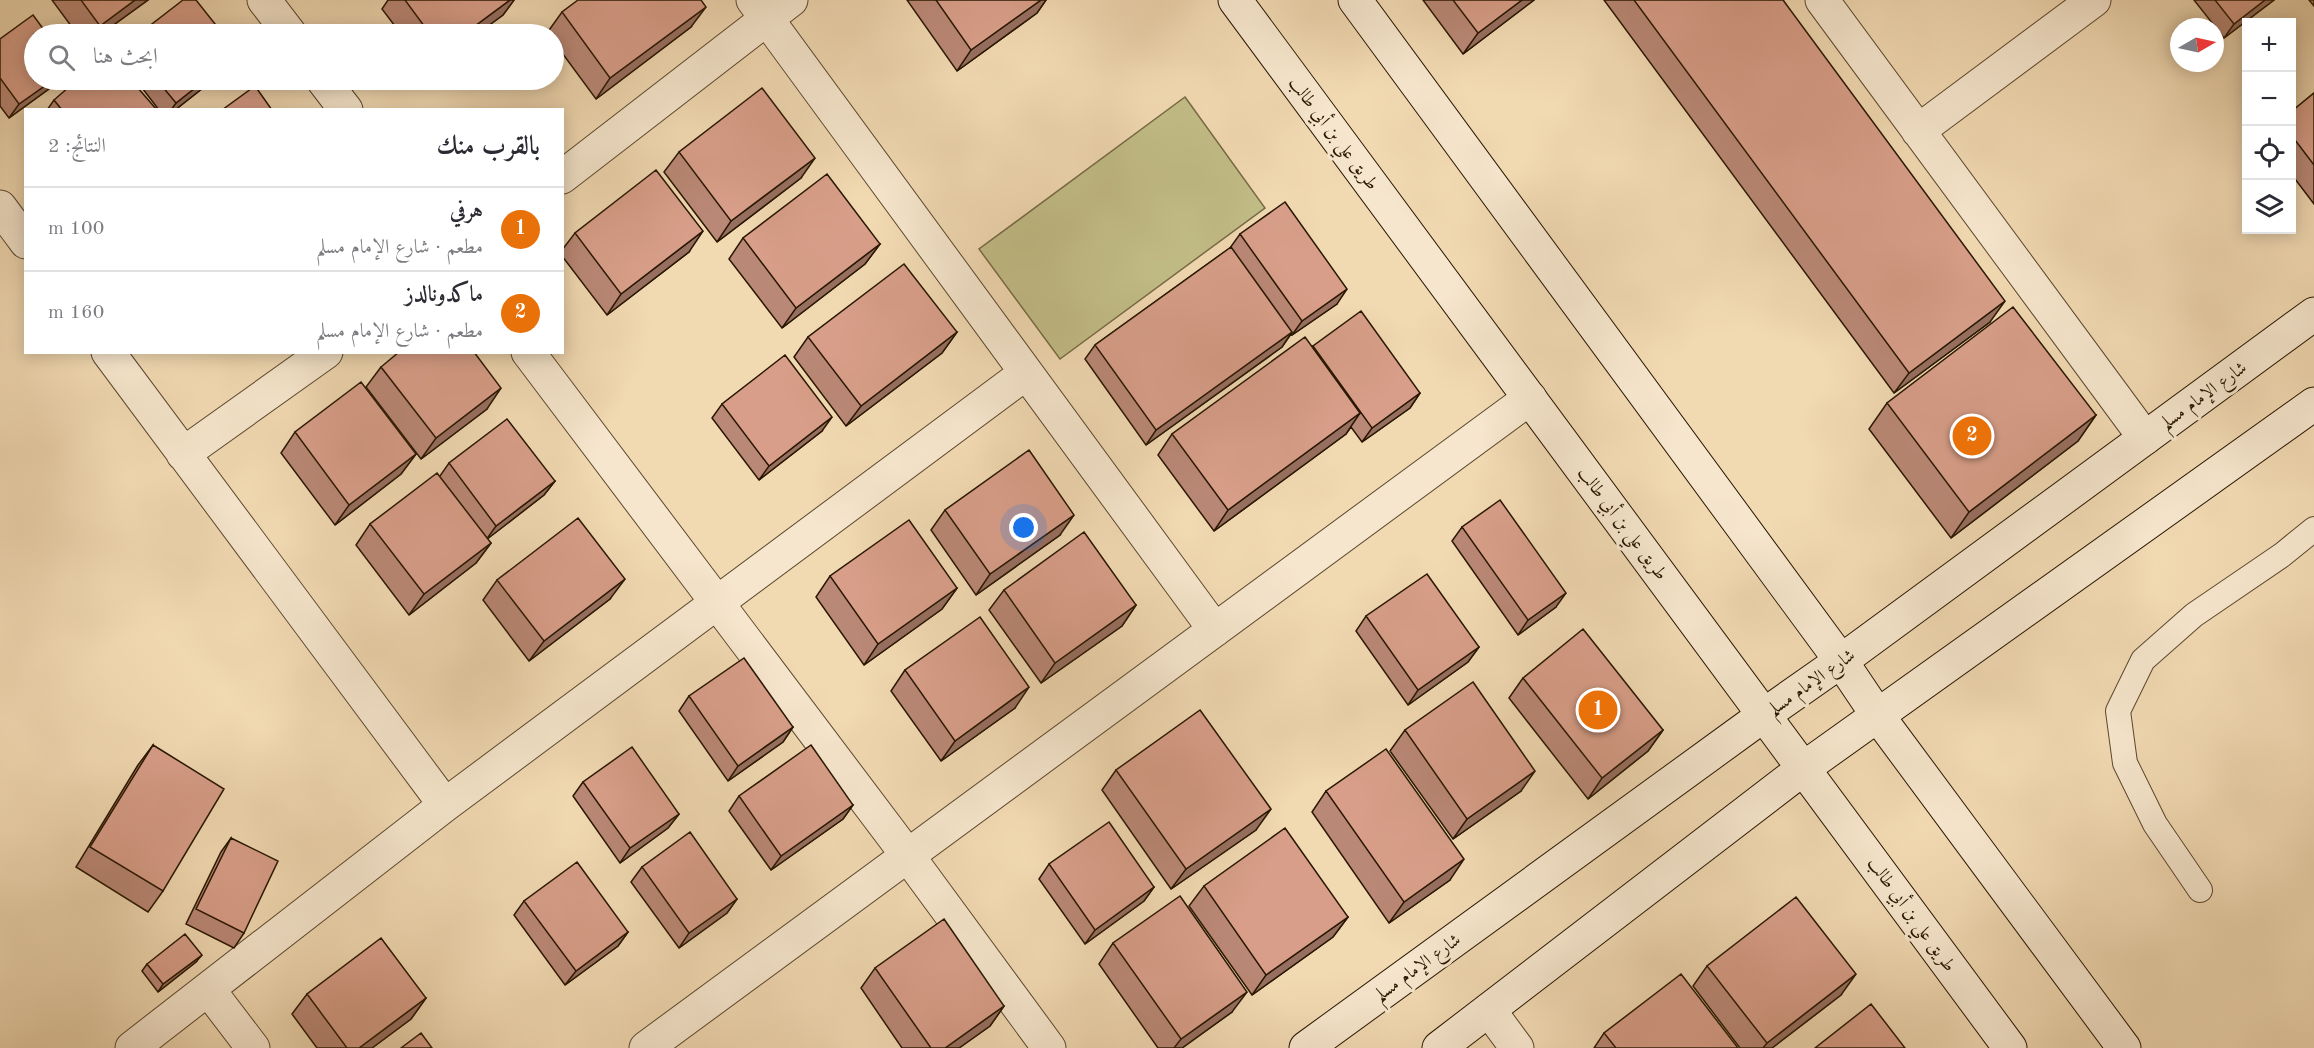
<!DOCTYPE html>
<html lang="ar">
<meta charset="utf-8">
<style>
:root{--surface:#fff;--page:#f2f2f3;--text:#2b2b33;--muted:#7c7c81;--line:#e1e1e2;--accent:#7c3aed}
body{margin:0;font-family:"Old Standard TT",Amiri,serif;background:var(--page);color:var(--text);direction:rtl}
.controls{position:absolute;right:18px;top:18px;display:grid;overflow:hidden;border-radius:0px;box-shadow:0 3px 15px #0003}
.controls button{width:54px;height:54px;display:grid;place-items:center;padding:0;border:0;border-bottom:2px solid var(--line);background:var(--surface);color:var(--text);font:30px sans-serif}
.compass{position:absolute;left:2170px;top:18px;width:54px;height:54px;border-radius:50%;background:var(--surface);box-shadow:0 3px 15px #0003;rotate:81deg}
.you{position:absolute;left:1024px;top:528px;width:21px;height:21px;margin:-15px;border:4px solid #fff;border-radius:50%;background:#1a73e8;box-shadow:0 0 0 9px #1a73e833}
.badge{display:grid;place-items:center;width:39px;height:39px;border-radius:50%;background:var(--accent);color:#fff;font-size:20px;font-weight:700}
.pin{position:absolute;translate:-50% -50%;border:3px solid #fff;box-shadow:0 2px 6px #0006}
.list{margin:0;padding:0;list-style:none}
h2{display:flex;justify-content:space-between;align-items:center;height:78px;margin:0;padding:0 24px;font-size:26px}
h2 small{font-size:20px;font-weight:400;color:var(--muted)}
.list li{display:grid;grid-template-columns:39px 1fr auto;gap:18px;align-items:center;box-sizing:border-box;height:84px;padding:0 24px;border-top:2px solid var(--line)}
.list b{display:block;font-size:22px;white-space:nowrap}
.list p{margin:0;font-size:20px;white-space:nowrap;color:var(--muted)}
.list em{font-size:20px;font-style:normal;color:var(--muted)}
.icon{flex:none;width:33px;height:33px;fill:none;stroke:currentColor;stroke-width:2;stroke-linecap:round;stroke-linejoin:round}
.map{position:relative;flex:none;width:2314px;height:1048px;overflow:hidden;direction:ltr}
.search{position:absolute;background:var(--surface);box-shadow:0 3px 15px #0003;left:24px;top:24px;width:540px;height:66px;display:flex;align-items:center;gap:15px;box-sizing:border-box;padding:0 21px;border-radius:33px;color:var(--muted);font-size:22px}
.panel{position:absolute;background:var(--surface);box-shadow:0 3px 15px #0003;left:24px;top:108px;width:540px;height:246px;border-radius:0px;direction:rtl}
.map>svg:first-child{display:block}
</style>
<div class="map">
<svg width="2314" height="1048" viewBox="0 0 2314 1048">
<rect width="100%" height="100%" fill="#f1d9b2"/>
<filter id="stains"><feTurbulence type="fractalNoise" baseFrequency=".00333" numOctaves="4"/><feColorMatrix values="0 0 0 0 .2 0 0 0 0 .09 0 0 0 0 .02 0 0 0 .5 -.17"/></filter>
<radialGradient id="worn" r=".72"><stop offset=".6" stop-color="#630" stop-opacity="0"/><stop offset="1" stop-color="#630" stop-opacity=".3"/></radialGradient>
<!-- green -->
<path fill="#c2bd87" stroke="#766a44" stroke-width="1.5" d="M1185 97 1265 208 1060 359 979 249Z"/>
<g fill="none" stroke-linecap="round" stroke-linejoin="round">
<!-- service casing -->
<g stroke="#5b482e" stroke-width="26">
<path id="service" d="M2200 890 2155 824 2125 763 2118 711 2143 660 2194 615 2282 555 2314 529"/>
</g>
<!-- minor casing -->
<g stroke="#5b482e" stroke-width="35">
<path id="minor" d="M264 0 290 34
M753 0 1215 630
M1822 0 2145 438
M323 80 346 110
M1918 131 2094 0
M562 177 791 0
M0 207 26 242
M108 352 445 805
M528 352 908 856 1049 1048
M183 454 326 352
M208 989 253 1048
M1489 1010 1517 1048
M132 1048 445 805 1026 373
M646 1048 1530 398"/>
</g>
<!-- secondary casing -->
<g stroke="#291702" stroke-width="35">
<path id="secondary" d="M1235 0 2010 1048
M1355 0 1841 661 1878 716 2124 1048
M1306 1048 1764 715 1841 661 2314 314
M1439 1048 1804 768 2314 404"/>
</g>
<!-- service -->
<use href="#service" stroke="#f6e6cd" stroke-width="24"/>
<!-- minor -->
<use href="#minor" stroke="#f6e6cd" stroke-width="33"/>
<!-- secondary -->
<use href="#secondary" stroke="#f6e6cd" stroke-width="33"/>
</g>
<!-- wall -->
<path fill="#ba8876" stroke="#291702" stroke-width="1.5" d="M52 0H148L101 34H77Z
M388 0H514L503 15 477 34H401L382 9Z
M907 0H1046L1037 13 957 71Z
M1423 0H1534L1463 54Z
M1604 0H1783L1990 322 1894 393Z
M2194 0H2274L2224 38Z
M2309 0H2314V6Z
M562 12 691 27 596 99 554 42V34H548L547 33Z
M0 39 60 81 9 118 0 106Z
M136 80H213L175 110H159Z
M2314 93V204L2292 175V111Z
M54 100 157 110H47Z
M679 152 801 178 717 242 664 172Z
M575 233 689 252 607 315 562 256V250Z
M1240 234 1337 304 1292 335 1291 334 1282 347 1146 445 1085 359 1095 345 1230 248Z
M743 238 880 244 865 264 782 328 729 259Z
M957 332 942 353 846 426 794 357 808 337Z
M1313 346 1420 393 1410 408 1362 442 1351 427 1346 434 1214 531 1158 455 1172 434 1312 347Z
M381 367 487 409 421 459 366 387Z
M1887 403 2096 415 2078 441 1951 538 1869 429Z
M722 404 822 431 759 480 712 418Z
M295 432 416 454 401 474 335 525 281 453Z
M449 463 555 481 544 495 487 539 491 543 476 563 409 615 356 545 370 524 440 476Z
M945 510 1060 535 976 595 931 530Z
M1462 527 1556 607 1518 635 1452 541Z
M830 576 957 588 942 609 864 665 816 597Z
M497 580 610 599 529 661 483 600Z
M1004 590 1136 605 1122 626 1041 683 989 610Z
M1366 616 1479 647 1468 662 1408 705 1356 631Z
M905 670 1015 708 941 761 891 691Z
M1523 678 1663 730 1648 751 1588 799 1509 698Z
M689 696 793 727 783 742 728 781 679 711Z
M1405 730 1521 791 1453 839 1390 751Z
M153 745 163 891 148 912 76 867 138 765Z
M1116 770 1256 830 1171 889 1102 790Z
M583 782 679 814 668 828 620 863 573 796Z
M1326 791 1450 880 1389 923 1312 812Z
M739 796 853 805 843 819 771 870 729 811Z
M231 838 244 933 234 948 186 924 221 852Z
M1049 864 1154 887 1144 901 1085 944 1039 879Z
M642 867 737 899 727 913 679 948 631 882Z
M1204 886 1348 917 1333 937 1252 995 1189 906Z
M524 901 628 932 618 946 565 985 514 915Z
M1113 943 1232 1012 1182 1048H1158L1099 964Z
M196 962 158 992 142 971 147 964Z
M1707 966 1841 995 1772 1048H1740L1693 986Z
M875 968 1004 1006 990 1026 959 1048H902L861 988Z
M307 994 426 998 411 1019 372 1048H317L292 1014Z
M1604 1033 1738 1048H1594Z"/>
<!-- shaded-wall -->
<path fill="#976f60" stroke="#291702" stroke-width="1.5" d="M135 0H148L101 34H94L100 26Z
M510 0H514L503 15 477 34H464Z
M1041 0H1046L1037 13 957 71 971 50Z
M1522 0H1534L1463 54 1478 33Z
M2265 0H2274L2224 38 2234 24Z
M706 7 691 27 596 99 610 78Z
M53 80H61L9 118 19 104Z
M205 80H213L175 110H171L176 103Z
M815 158 801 178 717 242 731 221Z
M703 231 689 252 607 315 621 294Z
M880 244 865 264 782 328 796 308Z
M1347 289 1337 304 1292 335 1302 321Z
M2005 301 1990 322 1894 393 1909 373Z
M957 332 942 353 846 426 861 406Z
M1292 332 1282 347 1146 445 1156 430Z
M501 388 487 409 421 459 436 438Z
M1420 393 1410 408 1362 442 1372 428Z
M1360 413 1346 434 1214 531 1228 510Z
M2096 415 2078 441 1951 538 1969 512Z
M832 417 822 431 759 480 769 466Z
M416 454 401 474 335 525 349 505Z
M555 481 544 495 486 540 496 526Z
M1074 515 1060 535 976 595 990 574Z
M491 543 476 563 409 615 424 594Z
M625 579 610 599 529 661 544 641Z
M957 588 942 609 864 665 878 644Z
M1566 593 1556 607 1518 635 1528 620Z
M1136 605 1122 626 1041 683 1055 663Z
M1479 647 1468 662 1408 705 1418 690Z
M1029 687 1015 708 941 761 955 741Z
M793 727 783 742 728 781 738 766Z
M1663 730 1648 751 1588 799 1602 778Z
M1535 771 1521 791 1453 839 1467 819Z
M853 805 843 819 771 870 781 856Z
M1271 809 1256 830 1171 889 1186 869Z
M679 814 668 828 620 863 630 848Z
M1464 859 1450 880 1389 923 1404 902Z
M1154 887 1144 901 1085 944 1095 930Z
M737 899 727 913 679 948 689 933Z
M1348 917 1333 937 1252 995 1266 975Z
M628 932 618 946 565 985 576 971Z
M202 955 196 962 158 992 163 984Z
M1856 974 1841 995 1772 1048H1763L1767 1043Z
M1247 992 1232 1012 1182 1048H1174L1181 1039Z
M426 998 411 1019 372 1048H359Z
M1004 1006 990 1026 959 1048H945Z"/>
<!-- building -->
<path fill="#d89e89" stroke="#291702" stroke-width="1.5" d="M81 0H135L100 26Z
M183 0H196L223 34H139Z
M405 0H510L464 34H430Z
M578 0H701L706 7 610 78 562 12Z
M936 0H1041L971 50Z
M1453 0H1522L1478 33Z
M1634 0H1783L2005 301 1909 373Z
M2215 0H2265L2234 24Z
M33 15 47 34H34V80H53L19 104 0 78V39Z
M77 80H131L157 110H62L54 100Z
M157 80H205L176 103Z
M255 86 272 110H222Z
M762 88 815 158 731 221 679 152Z
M2314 93V165L2292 136V111Z
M656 170 703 231 621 294 575 233Z
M827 174 880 244 796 308 743 238Z
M1285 202 1347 289 1302 321 1240 234Z
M1231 247 1292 332 1156 430 1095 345Z
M904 264 957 332 861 406 808 337Z
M2013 307 2096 415 1969 512 1887 403Z
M1361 311 1420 393 1372 428 1313 346Z
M1305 337 1360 413 1228 510 1172 434Z
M399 352H474L501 388 436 438 381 367Z
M785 355 832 417 769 466 722 404Z
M361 382 416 454 349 505 295 432Z
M507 419 555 481 496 526 449 463Z
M1029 450 1074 515 990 574 945 510Z
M437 473 491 543 424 594 370 524Z
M1500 500 1566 593 1528 620 1462 527Z
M578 518 625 579 544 641 497 580Z
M909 520 957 588 878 644 830 576Z
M1084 532 1136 605 1055 663 1004 590Z
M1427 574 1479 647 1418 690 1366 616Z
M980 617 1029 687 955 741 905 670Z
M1583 629 1663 730 1602 778 1523 678Z
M744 658 793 727 738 766 689 696Z
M1473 682 1535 771 1467 819 1405 730Z
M1200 710 1271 809 1186 869 1116 770Z
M153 745 224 789 163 891 90 847Z
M811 745 853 805 781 856 739 796Z
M632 747 679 814 630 848 583 782Z
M1386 749 1464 859 1404 902 1326 791Z
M1109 822 1154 887 1095 930 1049 864Z
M1285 828 1348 917 1266 975 1204 886Z
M690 832 737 899 689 933 642 867Z
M231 838 278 861 244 933 196 909Z
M577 862 628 932 576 971 524 901Z
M1180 896 1247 992 1181 1039 1113 943Z
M1796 897 1856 974 1767 1043 1707 966Z
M944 919 1004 1006 945 1048H931L875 968Z
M185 934 202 955 163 984 147 964Z
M381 938 426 998 359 1048H347L307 994Z
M1681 974 1738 1048H1616L1604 1033Z
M1871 1004 1905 1048H1815Z
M421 1033 432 1048H401Z"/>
<g text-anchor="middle" stroke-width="6" stroke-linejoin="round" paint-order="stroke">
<!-- street labels -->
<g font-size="18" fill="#291702" stroke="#f6e6cd">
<text transform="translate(1334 133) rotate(53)" y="6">طريق علي بن أبي طالب</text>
<text transform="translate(2203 395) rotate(-36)" y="6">شارع الإمام مسلم</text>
<text transform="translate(1623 523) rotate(53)" y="6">طريق علي بن أبي طالب</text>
<text transform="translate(1811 682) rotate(-35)" y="6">شارع الإمام مسلم</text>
<text transform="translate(1912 914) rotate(54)" y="6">طريق علي بن أبي طالب</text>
<text transform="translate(1417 967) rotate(-36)" y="6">شارع الإمام مسلم</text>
</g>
</g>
<rect width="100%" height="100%" filter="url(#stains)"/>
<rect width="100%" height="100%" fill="url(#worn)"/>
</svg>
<div class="controls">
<button>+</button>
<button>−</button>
<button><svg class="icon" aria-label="locate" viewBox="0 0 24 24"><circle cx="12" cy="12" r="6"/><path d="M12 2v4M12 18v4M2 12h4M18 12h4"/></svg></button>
<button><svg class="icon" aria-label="layers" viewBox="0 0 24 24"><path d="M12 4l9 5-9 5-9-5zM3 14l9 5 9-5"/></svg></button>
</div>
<svg class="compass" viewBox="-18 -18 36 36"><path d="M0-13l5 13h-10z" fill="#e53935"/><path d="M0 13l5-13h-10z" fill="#7c7c81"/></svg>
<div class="you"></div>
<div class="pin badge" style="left:1598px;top:710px;background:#e8710a">1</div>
<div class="pin badge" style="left:1972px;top:436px;background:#e8710a">2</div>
<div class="search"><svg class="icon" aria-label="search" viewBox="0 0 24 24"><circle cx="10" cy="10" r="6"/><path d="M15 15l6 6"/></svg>ابحث هنا</div>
<section class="panel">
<h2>بالقرب منك<small>النتائج: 2</small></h2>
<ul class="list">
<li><span class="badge" style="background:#e8710a">1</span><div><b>هرفي</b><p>مطعم · شارع الإمام مسلم</p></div><em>100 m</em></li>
<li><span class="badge" style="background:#e8710a">2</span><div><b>ماكدونالدز</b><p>مطعم · شارع الإمام مسلم</p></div><em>160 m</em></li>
</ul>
</section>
</div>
